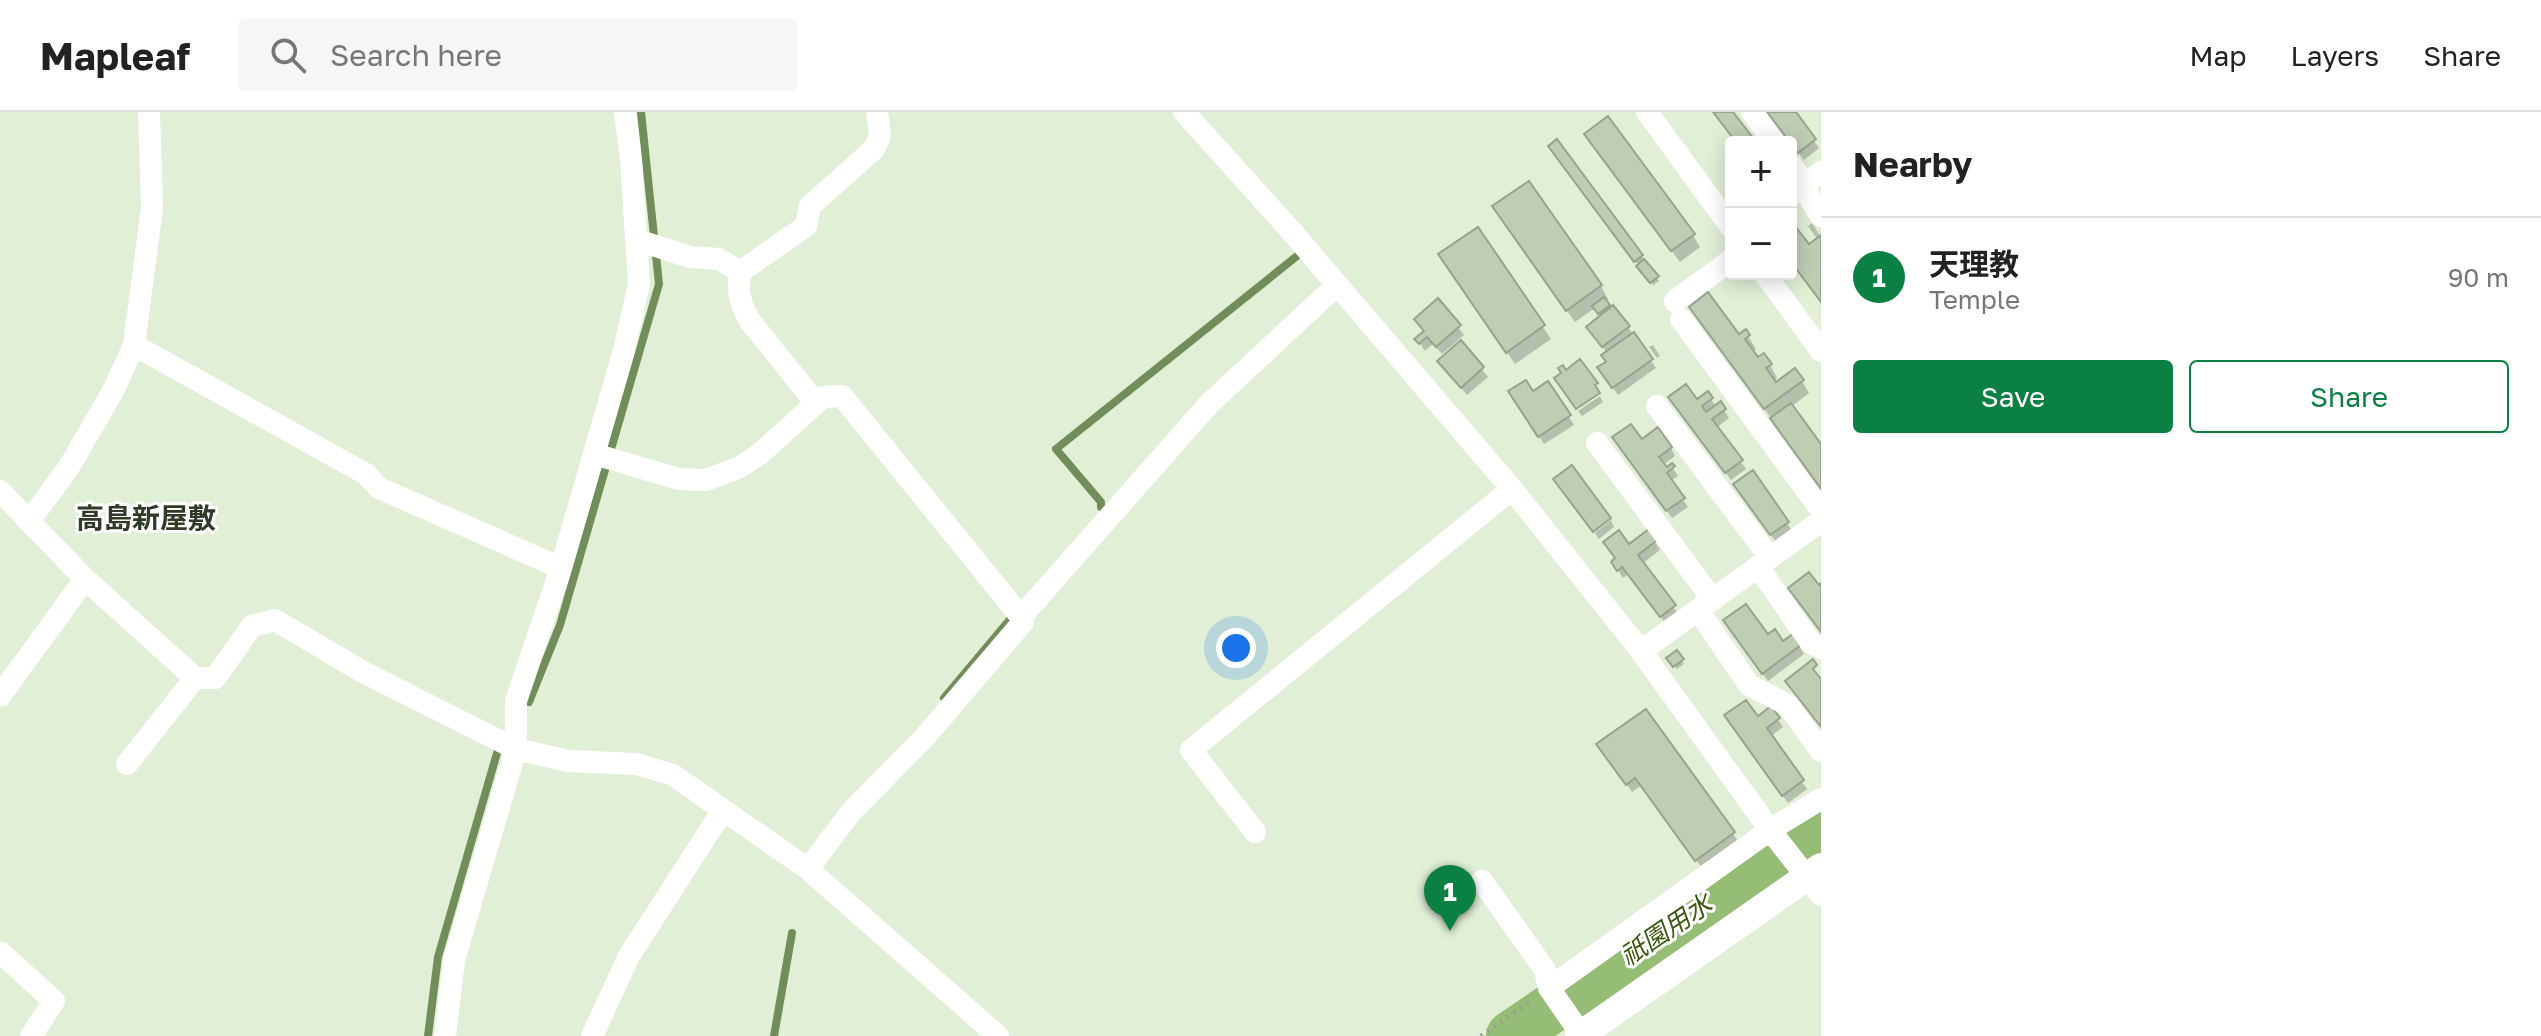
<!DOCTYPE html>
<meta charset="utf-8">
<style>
:root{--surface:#fff;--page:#f6f6f6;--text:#222;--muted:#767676;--line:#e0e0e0;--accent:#0b8043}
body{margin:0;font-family:"Golos Text","Noto Sans JP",sans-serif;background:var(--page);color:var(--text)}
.controls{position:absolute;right:24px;top:24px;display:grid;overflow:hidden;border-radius:8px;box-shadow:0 4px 20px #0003}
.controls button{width:72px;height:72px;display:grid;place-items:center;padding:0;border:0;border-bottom:2px solid var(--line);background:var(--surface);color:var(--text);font:40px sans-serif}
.you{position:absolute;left:1236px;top:536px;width:28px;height:28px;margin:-20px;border:6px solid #fff;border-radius:50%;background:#1a73e8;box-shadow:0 0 0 12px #1a73e833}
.badge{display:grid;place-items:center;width:52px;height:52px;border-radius:50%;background:var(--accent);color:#fff;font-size:26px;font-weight:700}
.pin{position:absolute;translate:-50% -66px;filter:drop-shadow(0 2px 4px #0008)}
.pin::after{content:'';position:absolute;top:42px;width:28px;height:24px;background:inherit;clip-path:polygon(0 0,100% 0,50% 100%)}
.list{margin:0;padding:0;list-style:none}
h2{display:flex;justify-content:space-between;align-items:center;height:104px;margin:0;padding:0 32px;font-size:34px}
h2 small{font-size:26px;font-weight:400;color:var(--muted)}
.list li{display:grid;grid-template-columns:52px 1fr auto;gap:24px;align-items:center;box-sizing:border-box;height:120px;padding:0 32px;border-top:2px solid var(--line)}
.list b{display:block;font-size:30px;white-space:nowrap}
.list p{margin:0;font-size:26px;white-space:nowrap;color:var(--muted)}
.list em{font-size:26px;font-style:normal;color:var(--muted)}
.actions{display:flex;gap:16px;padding:24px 32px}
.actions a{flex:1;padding:18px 0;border:2px solid var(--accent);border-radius:8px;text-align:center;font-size:28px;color:var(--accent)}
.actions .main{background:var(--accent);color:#fff}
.icon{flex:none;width:44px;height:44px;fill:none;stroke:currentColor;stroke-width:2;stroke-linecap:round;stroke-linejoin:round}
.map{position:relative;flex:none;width:1821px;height:924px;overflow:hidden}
header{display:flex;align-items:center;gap:48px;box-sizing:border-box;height:112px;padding:0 40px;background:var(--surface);border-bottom:2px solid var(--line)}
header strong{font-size:38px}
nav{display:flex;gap:44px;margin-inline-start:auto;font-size:28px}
.search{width:560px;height:72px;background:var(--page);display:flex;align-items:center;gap:20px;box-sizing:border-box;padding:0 28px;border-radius:8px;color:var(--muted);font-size:30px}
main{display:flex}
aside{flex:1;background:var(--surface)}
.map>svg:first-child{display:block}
</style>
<header>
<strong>Mapleaf</strong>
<div class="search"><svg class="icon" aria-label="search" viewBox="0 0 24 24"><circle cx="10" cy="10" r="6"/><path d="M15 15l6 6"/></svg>Search here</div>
<nav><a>Map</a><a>Layers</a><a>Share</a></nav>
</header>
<main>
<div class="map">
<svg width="1821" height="924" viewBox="0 0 1821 924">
<rect width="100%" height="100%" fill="#e1efd7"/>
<!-- shadow -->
<path fill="#0003" d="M1768 0H1793L1819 36 1804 48Z
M1556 30 1657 165 1659 169 1653 173 1555 42Z
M1594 35 1693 123 1700 135 1680 150Z
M1528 71 1601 174 1608 187 1605 189 1628 215 1656 256 1618 283 1605 264 1607 241 1594 223 1602 205 1595 196 1575 210 1502 107Z
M1812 111 1821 125V189L1791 149V119L1808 135 1818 128 1808 114Z
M1477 118 1551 227 1515 252 1448 155Z
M1438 189 1464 223 1442 242 1433 232 1425 239 1417 227 1425 220Z
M1691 196 1738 225 1745 220 1756 237 1752 240 1758 248 1770 253 1777 266 1773 269 1776 273 1802 269 1809 281 1791 295 1821 335V375Z
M1461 231 1488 265 1467 283 1440 250Z
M1653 233 1660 244 1657 246 1649 235Z
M1548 271 1574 313 1544 332 1515 288 1532 282Z
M1600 284 1603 290 1582 304 1578 299Z
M1711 287 1716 295 1724 298 1729 306 1716 316 1746 357 1731 368 1675 294Z
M1642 330 1671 336 1675 344 1663 353 1667 357 1673 356 1678 364 1670 369 1688 395 1672 406 1620 334Z
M1741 381 1787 411 1792 419 1776 430Z
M1611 408 1614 415 1599 427 1595 421Z
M1648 419 1660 438 1642 452 1679 503 1666 512 1628 462 1623 466 1613 450Z
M1731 517 1768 525 1783 532 1793 524 1804 542 1768 569Z
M1677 541 1684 552 1677 557 1671 550Z
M1771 597 1783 615 1770 625 1807 677 1788 691 1732 612 1757 606Z
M1645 599 1738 729 1702 756 1642 673 1632 680 1604 641Z"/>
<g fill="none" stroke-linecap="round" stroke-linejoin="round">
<!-- stream -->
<path stroke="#718e5a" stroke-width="8" d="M1101 395V390L1056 337 1297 144
M944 586 1012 505
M529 590 560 513 659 172 641 0
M428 924 438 845 497 641
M774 924 792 821"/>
<!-- river -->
<path stroke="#96bd76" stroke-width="50" d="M1511 924 1821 712"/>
</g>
<!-- building -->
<path fill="#bfcdb5" stroke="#97a48d" stroke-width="2" d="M1713 0H1733L1756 30H1736Z
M1767 0H1796L1816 27 1798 41Z
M1608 4 1695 122 1671 139 1584 22Z
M1557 27 1643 143 1634 150 1548 34Z
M1529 69 1602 173 1566 199 1492 94Z
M1795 114 1809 132 1821 123V190L1791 150V117Z
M1478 115 1545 213 1506 241 1438 142Z
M1644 147 1659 164 1650 171 1636 154Z
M1708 180 1739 222 1746 217 1750 223 1745 227 1758 245 1764 241 1772 252 1766 256 1776 270 1795 256 1804 268 1764 297 1689 195Z
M1604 185 1610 193 1598 202 1592 194Z
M1438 186 1461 213 1436 235 1427 225 1419 232 1414 227 1424 219 1414 207Z
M1613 193 1630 214 1602 235 1586 215Z
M1634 220 1653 247 1612 276 1597 255 1606 250 1601 243Z
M1461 228 1484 255 1461 276 1437 249Z
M1580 247 1598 271 1595 273 1600 281 1576 297 1554 266 1561 261 1558 256 1563 253 1566 258Z
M1526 268 1533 279 1548 269 1571 303 1538 325 1508 279Z
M1686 272 1697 287 1708 279 1713 286 1702 294 1706 300 1721 289 1726 297 1712 307 1743 348 1725 361 1668 285Z
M1791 291 1821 332V377L1770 306Z
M1631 312 1642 327 1658 315 1672 335 1659 345 1667 355 1672 351 1675 354 1667 361 1685 386 1666 399 1612 325Z
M1572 353 1611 406 1593 420 1553 367Z
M1753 358 1789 410 1770 423 1733 372Z
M1649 417 1657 428 1638 443 1676 493 1660 505 1622 455 1617 459 1611 450 1615 446 1603 430 1619 418 1629 432Z
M1809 460 1819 473 1821 471V520L1788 476Z
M1746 492 1768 522 1775 517 1783 529 1793 522 1801 533 1762 562 1723 508Z
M1677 538 1684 547 1673 555 1666 546Z
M1813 547 1817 553 1813 557 1821 567V615L1785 569Z
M1746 588 1758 604 1771 594 1780 606 1767 616 1804 668 1782 684 1724 603Z
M1646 597 1735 720 1695 749 1635 666 1626 673 1596 632Z"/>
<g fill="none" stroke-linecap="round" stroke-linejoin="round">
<!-- path -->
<path stroke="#97a18f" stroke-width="5" stroke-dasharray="2 6" stroke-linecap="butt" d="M1481 924 1529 890"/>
<!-- minor -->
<path stroke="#fff" stroke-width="22" d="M1184 0 1286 113 1512 377 1641 539 1770 718 1821 783
M1647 0 1731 115
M1752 0 1774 30
M1791 53C1804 70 1808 87 1821 104
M1791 83 1821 60
M637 128 690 145 719 147 740 160 806 114 810 94 874 37 880 23 877 0
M740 160C737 180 740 192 750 209L815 290
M1765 162 1821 239
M1675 189 1731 148
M1681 207 1821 398
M134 233 366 362 379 376 561 456
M1657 294 1770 446
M1597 331 1713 488
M594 342 679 367 706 368 740 355 761 341 823 285 842 284 1021 505
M0 379 85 467 195 566
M30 408 69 355 114 277 134 233 152 96 149 0
M1758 455 1811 531 1821 536
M1698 498 1749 573 1788 593 1821 639
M1641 539 1821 409
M0 584 85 467
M127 652 195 566H215L252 514 275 508 363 560 516 637 568 649 637 652 673 663 808 757 998 924
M1255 720 1191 638 1512 377
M808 757 851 700 924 626 1023 510 1021 505 1209 292 1336 174
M1482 769 1545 858 1549 876 1581 922
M0 840 54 889 31 924
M1549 876 1770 718 1821 687
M445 924 454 848 516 637V589L561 456 624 238 639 172 631 48 625 0
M592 924 629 844 723 698"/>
<!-- tertiary -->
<path stroke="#fff" stroke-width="28" d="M1579 924 1821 755"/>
</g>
<g text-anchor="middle" stroke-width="6" stroke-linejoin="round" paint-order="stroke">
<!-- water labels -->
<g font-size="26" font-style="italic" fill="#37590e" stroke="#fff">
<text transform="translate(1666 818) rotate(-34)" y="9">祇園用水</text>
</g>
<!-- quarter labels -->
<g font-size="28" font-weight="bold" fill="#303b27" stroke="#fff">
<text x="146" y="416">高島新屋敷</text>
</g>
</g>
</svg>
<div class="controls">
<button>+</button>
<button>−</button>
</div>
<div class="you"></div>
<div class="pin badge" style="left:1450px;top:819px">1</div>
</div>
<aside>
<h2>Nearby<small></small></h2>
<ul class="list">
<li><span class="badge">1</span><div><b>天理教</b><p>Temple</p></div><em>90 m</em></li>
</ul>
<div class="actions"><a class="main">Save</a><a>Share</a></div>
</aside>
</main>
